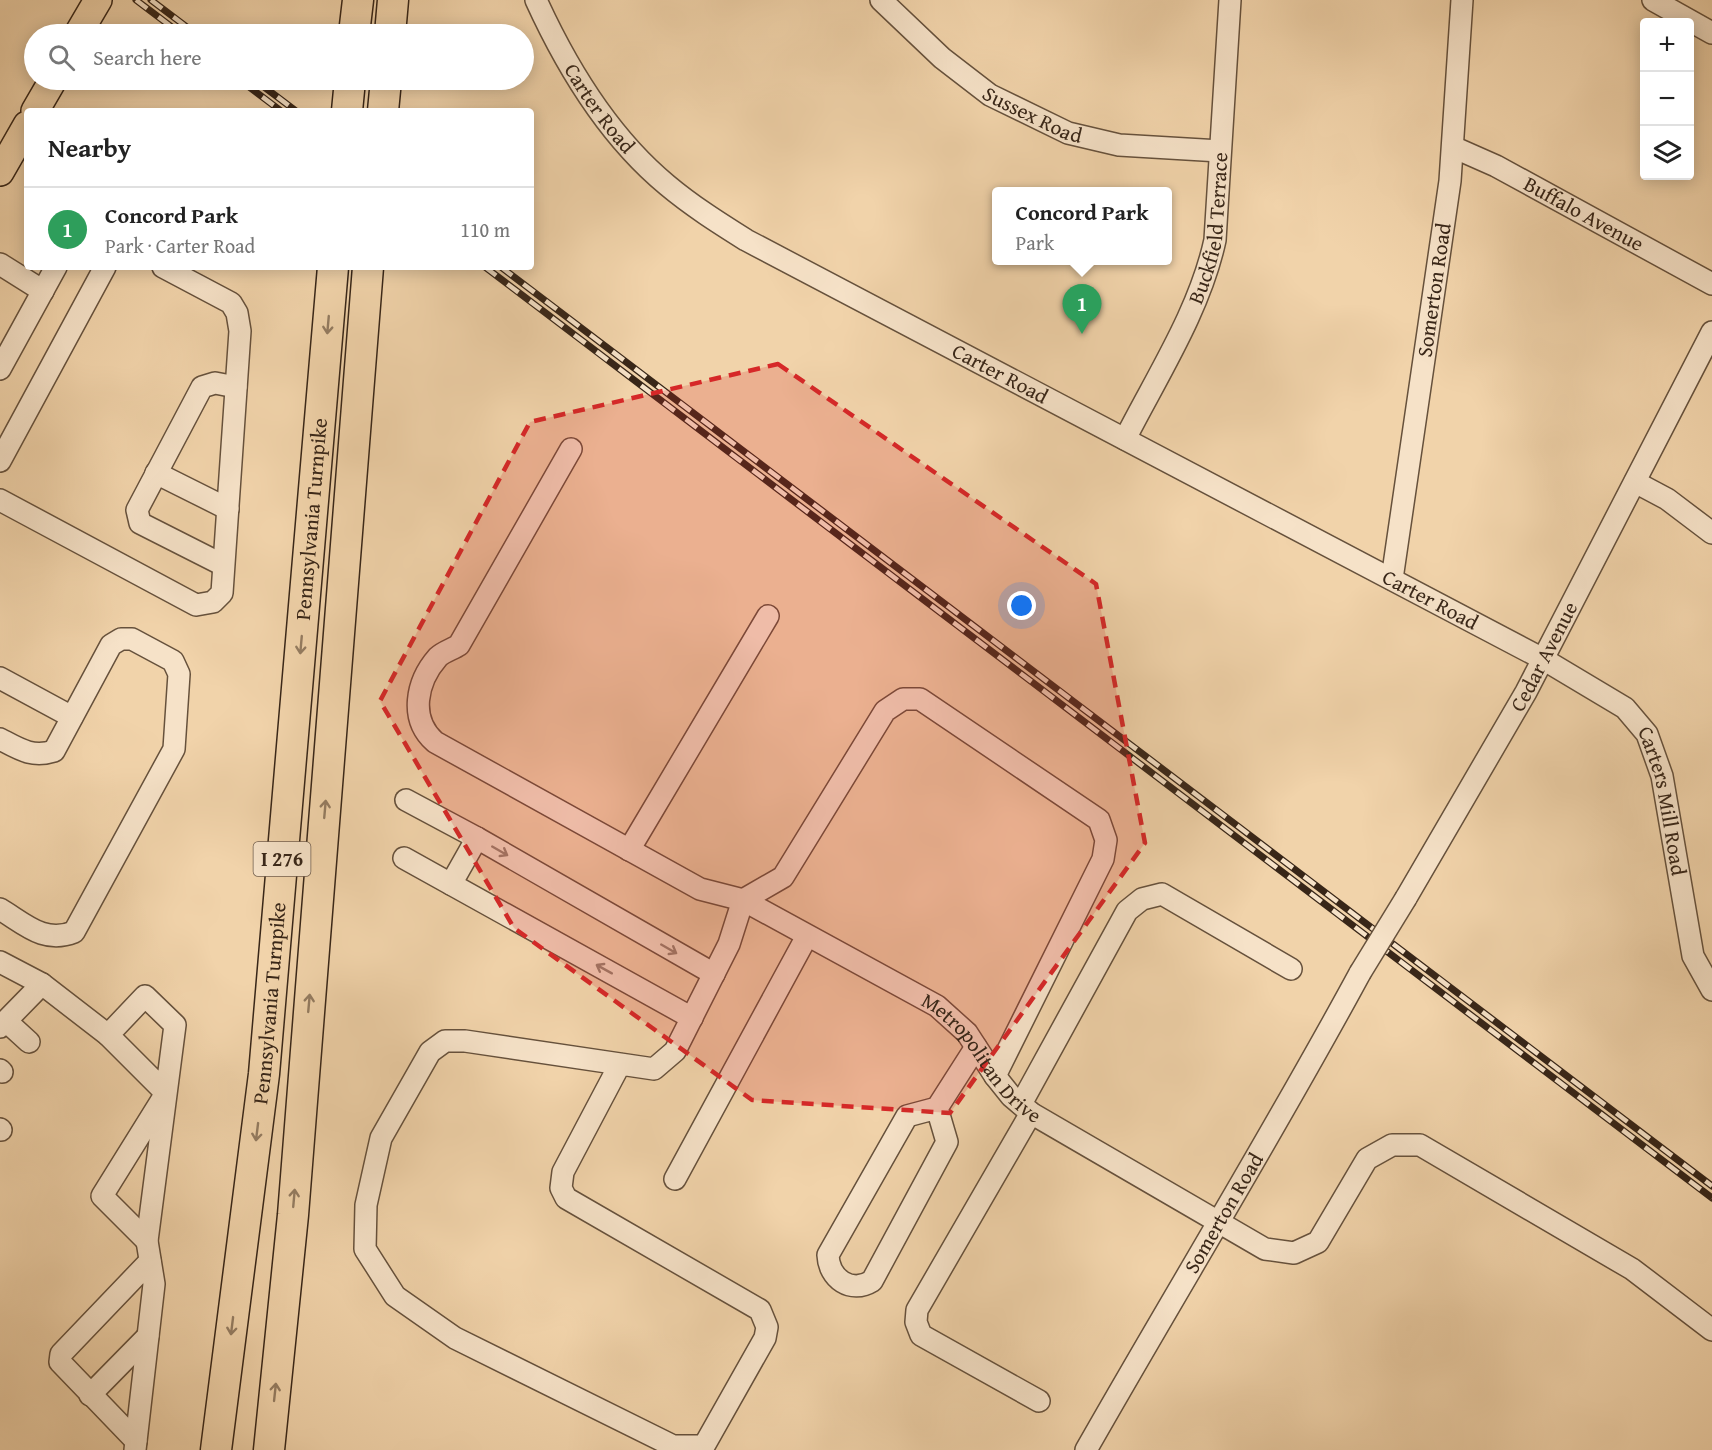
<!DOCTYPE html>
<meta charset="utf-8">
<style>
:root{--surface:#fff;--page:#f6f6f6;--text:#222;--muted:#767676;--line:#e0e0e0;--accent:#0f766e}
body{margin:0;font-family:"Gentium Book Plus",serif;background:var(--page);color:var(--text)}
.controls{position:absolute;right:18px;top:18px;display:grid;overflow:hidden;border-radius:6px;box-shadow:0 3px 15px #0003}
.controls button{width:54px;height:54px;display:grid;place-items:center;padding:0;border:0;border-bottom:2px solid var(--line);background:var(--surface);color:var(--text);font:30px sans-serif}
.you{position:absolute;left:1022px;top:606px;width:21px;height:21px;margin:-15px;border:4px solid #fff;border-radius:50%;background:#1a73e8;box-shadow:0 0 0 9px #1a73e833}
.badge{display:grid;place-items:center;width:39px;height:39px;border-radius:50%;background:var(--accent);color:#fff;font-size:20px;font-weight:700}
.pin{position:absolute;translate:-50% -50px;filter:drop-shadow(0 2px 3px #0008)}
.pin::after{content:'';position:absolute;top:32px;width:21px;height:18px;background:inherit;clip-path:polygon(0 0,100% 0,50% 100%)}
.popup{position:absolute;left:992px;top:187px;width:180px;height:78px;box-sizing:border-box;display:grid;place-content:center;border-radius:6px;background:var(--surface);filter:drop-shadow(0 2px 4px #0005);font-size:20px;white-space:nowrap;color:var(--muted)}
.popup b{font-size:22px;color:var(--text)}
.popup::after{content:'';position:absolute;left:50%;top:100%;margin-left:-12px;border:12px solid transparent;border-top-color:var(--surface)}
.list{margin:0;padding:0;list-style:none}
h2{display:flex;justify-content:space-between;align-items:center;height:78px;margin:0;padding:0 24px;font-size:26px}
h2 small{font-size:20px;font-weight:400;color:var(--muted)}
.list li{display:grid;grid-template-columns:39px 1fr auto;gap:18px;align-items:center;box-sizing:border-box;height:84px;padding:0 24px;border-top:2px solid var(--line)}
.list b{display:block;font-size:22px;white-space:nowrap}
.list p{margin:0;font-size:20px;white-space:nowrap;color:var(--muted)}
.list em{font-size:20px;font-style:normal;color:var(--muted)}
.icon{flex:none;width:33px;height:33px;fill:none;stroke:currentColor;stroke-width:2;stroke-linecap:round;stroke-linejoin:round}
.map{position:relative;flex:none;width:1712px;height:1450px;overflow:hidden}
.search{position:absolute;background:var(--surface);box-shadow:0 3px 15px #0003;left:24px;top:24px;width:510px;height:66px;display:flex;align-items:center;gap:15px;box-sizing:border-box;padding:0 21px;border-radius:33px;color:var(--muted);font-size:22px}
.panel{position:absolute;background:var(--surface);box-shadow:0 3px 15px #0003;left:24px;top:108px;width:510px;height:162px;border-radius:6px}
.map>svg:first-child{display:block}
</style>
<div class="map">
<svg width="1712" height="1450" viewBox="0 0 1712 1450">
<rect width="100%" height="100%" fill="#f1d3aa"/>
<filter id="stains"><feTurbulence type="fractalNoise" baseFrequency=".00333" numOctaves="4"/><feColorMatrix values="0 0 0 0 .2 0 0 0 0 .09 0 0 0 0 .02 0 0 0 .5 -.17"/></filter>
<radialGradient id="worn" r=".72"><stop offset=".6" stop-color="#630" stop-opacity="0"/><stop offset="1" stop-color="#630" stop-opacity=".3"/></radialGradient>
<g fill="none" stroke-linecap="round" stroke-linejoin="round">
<!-- minor casing -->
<g stroke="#66513c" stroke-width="24">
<g id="minor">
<path id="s1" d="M536 0C567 68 609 137 667 185 692 206 719 223 746 240L1543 659 1625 708 1647 734 1662 776 1693 956 1712 990"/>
<path id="s2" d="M881 0 942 58 990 95 1068 133 1119 145 1220 151"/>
<path d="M1653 0 1712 33"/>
<path id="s3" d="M1453 147 1496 166 1712 284"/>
<path d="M0 264 43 291"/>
<path d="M0 369 56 267"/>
<path id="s4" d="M1125 439C1157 376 1200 310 1215 240L1230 0"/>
<path id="s5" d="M571 449 459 645C453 649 443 652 438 657 416 682 409 719 435 742L700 889 743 900 937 1006 967 1033 995 1076 1011 1096 1031 1113 1265 1249 1294 1253 1318 1242 1367 1159 1392 1145H1420L1632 1269 1712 1330"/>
<path d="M0 461 105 267"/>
<path d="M156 473 228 509"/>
<path d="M1635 482 1667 499 1712 533"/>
<path d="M0 500 196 605 213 602 222 593 240 331 237 313 231 303 163 267"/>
<path d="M223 565 140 523 137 510 202 387 215 383 236 387"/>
<path id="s6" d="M1392 579 1450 181 1462 0"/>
<path d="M0 678 72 717"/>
<path d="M0 739C19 749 32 758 54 751L111 645 121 639H132L173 661 179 674 174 749 74 932C44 944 25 924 0 909"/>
<path d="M406 800 477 838"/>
<path d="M629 850 768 616"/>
<path d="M404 858 692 1018"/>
<path d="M451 884 477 838 714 974"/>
<path id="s7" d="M1406 898 1526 692 1712 332"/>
<path d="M0 962 42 984 108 1035"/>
<path d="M6 1021 29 1042"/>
<path d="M0 1027 42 984"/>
<path d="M620 1064 563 1172 561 1188 566 1198 760 1310 767 1327 765 1338 704 1446H673L455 1338 395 1296 365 1249 366 1205 381 1138 430 1052 445 1041H465L654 1069 675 1051 729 944 743 900 783 877 885 711 903 699H920L1099 820 1106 840 1103 859 995 1076"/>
<path d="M0 1070 2 1072"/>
<path d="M1021 1104 1127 911 1142 899 1162 894 1291 969"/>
<path d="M937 1108 947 1142 872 1281C851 1294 829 1279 828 1255L907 1116 937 1108 976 1047"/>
<path d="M1031 1113 917 1310 916 1322 921 1335 1039 1401"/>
<path d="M0 1129 1 1130"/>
<path d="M675 1179 807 936"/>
<path d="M147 1241 102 1196 163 1098"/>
<path d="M90 1395 148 1336"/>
<path d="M136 1441 60 1362 61 1354 150 1261"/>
<path d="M135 1450 154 1284 147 1241 175 1025 145 996 108 1035 166 1093"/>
<path id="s8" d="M1086 1450C1177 1290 1273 1134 1360 973"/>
</g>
</g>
<!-- major casing -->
<g stroke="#382618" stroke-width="30">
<path id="major" d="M78 34 98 0
M35 111 53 80
M0 172 27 125"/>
</g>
<!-- highway casing -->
<g stroke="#382618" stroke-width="33">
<g id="highway">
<path d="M354 34 358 0"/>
<path d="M390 34 393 0"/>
<path d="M347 111 350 80"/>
<path d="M383 111 386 80"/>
<path id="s9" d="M216 1450 264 1074 333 267"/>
<path d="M269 1450 293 1215 368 267"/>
</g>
</g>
<!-- minor -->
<use href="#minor" stroke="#f6e2c8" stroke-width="21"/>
<!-- major -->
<use href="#major" stroke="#f1d3aa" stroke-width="27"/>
<!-- highway -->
<use href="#highway" stroke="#f1d3aa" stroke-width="30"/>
<!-- rail casing -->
<g stroke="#382618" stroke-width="7">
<path id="rail" d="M136 0 181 34
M151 0 196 34
M240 80 281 111
M255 80 296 111
M485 267 1712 1198
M501 267 1712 1186"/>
</g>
<!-- rail -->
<use href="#rail" stroke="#f6e2c8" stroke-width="4.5" stroke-dasharray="14" stroke-linecap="butt"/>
<!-- minor-bridge casing -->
<g stroke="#66513c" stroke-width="24" stroke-linecap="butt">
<path id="minor-bridge" d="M1360 973 1406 898"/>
</g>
<!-- minor-bridge -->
<use href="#minor-bridge" stroke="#f6e2c8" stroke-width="21"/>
</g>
<!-- one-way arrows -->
<defs><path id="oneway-shaft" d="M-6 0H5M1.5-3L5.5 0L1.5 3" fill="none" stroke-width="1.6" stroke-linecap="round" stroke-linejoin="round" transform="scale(1.5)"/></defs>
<g stroke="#947c61">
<use href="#oneway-shaft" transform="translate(328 325) rotate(95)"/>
<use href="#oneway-shaft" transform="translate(301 645) rotate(95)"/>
<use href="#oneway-shaft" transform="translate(325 809) rotate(-85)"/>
<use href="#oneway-shaft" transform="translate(309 1003) rotate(-85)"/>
<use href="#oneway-shaft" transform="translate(257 1132) rotate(97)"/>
<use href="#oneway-shaft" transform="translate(294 1198) rotate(-85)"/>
<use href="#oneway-shaft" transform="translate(232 1326) rotate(97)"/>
<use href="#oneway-shaft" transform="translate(275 1392) rotate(-84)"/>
</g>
<g stroke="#978470">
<use href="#oneway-shaft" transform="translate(500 851) rotate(30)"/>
<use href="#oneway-shaft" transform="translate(669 949) rotate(30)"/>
<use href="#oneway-shaft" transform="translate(604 969) rotate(-151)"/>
</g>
<!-- marked area -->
<path fill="#d62828" fill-opacity="0.2" stroke="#d62828" stroke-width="4.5" stroke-dasharray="12 8" stroke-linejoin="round" d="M778 364 1096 584 1145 843 950 1113 752 1100 514 928 380 701 530 422Z"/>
<g text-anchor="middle" stroke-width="4.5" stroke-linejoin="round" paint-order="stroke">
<!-- shield labels -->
<rect fill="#f6e2c8" stroke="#715e4d" stroke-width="1.5" x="253.5" y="842" width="57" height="34" rx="4.5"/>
<g font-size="20" font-weight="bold" fill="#382618">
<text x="282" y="866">I 276</text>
</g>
<!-- street labels -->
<g font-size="21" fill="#382618" stroke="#f6e2c8">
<text dy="7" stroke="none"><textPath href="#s1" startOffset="126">Carter Road</textPath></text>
<text dy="7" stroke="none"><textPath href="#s2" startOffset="192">Sussex Road</textPath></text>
<text dy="7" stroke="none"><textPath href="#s3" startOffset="147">Buffalo Avenue</textPath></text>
<text dy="7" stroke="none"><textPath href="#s4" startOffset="230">Buckfield Terrace</textPath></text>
<text dy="7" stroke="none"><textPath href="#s6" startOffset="292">Somerton Road</textPath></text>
<text dy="7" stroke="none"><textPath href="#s1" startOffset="612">Carter Road</textPath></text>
<text dy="7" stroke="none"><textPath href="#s9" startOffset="936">Pennsylvania Turnpike</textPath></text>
<text dy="7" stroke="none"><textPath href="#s1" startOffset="1098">Carter Road</textPath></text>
<text dy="7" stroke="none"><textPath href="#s7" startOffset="278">Cedar Avenue</textPath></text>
<text dy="7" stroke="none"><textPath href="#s1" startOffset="1424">Carters Mill Road</textPath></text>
<text dy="7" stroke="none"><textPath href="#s9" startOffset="450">Pennsylvania Turnpike</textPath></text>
<text dy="7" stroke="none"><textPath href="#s5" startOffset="982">Metropolitan Drive</textPath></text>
<text dy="7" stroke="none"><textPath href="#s8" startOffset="274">Somerton Road</textPath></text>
</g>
</g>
<rect width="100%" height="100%" filter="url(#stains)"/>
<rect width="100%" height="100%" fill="url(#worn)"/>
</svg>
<div class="controls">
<button>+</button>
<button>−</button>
<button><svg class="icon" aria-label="layers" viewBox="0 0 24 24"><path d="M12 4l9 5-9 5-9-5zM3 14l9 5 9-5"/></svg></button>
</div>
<div class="you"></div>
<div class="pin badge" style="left:1082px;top:334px;background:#2e9e5b">1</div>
<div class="popup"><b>Concord Park</b>Park</div>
<div class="search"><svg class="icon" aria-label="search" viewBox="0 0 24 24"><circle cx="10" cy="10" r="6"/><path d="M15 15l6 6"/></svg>Search here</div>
<section class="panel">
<h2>Nearby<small></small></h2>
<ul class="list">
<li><span class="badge" style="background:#2e9e5b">1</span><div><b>Concord Park</b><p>Park · Carter Road</p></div><em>110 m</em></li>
</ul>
</section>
</div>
